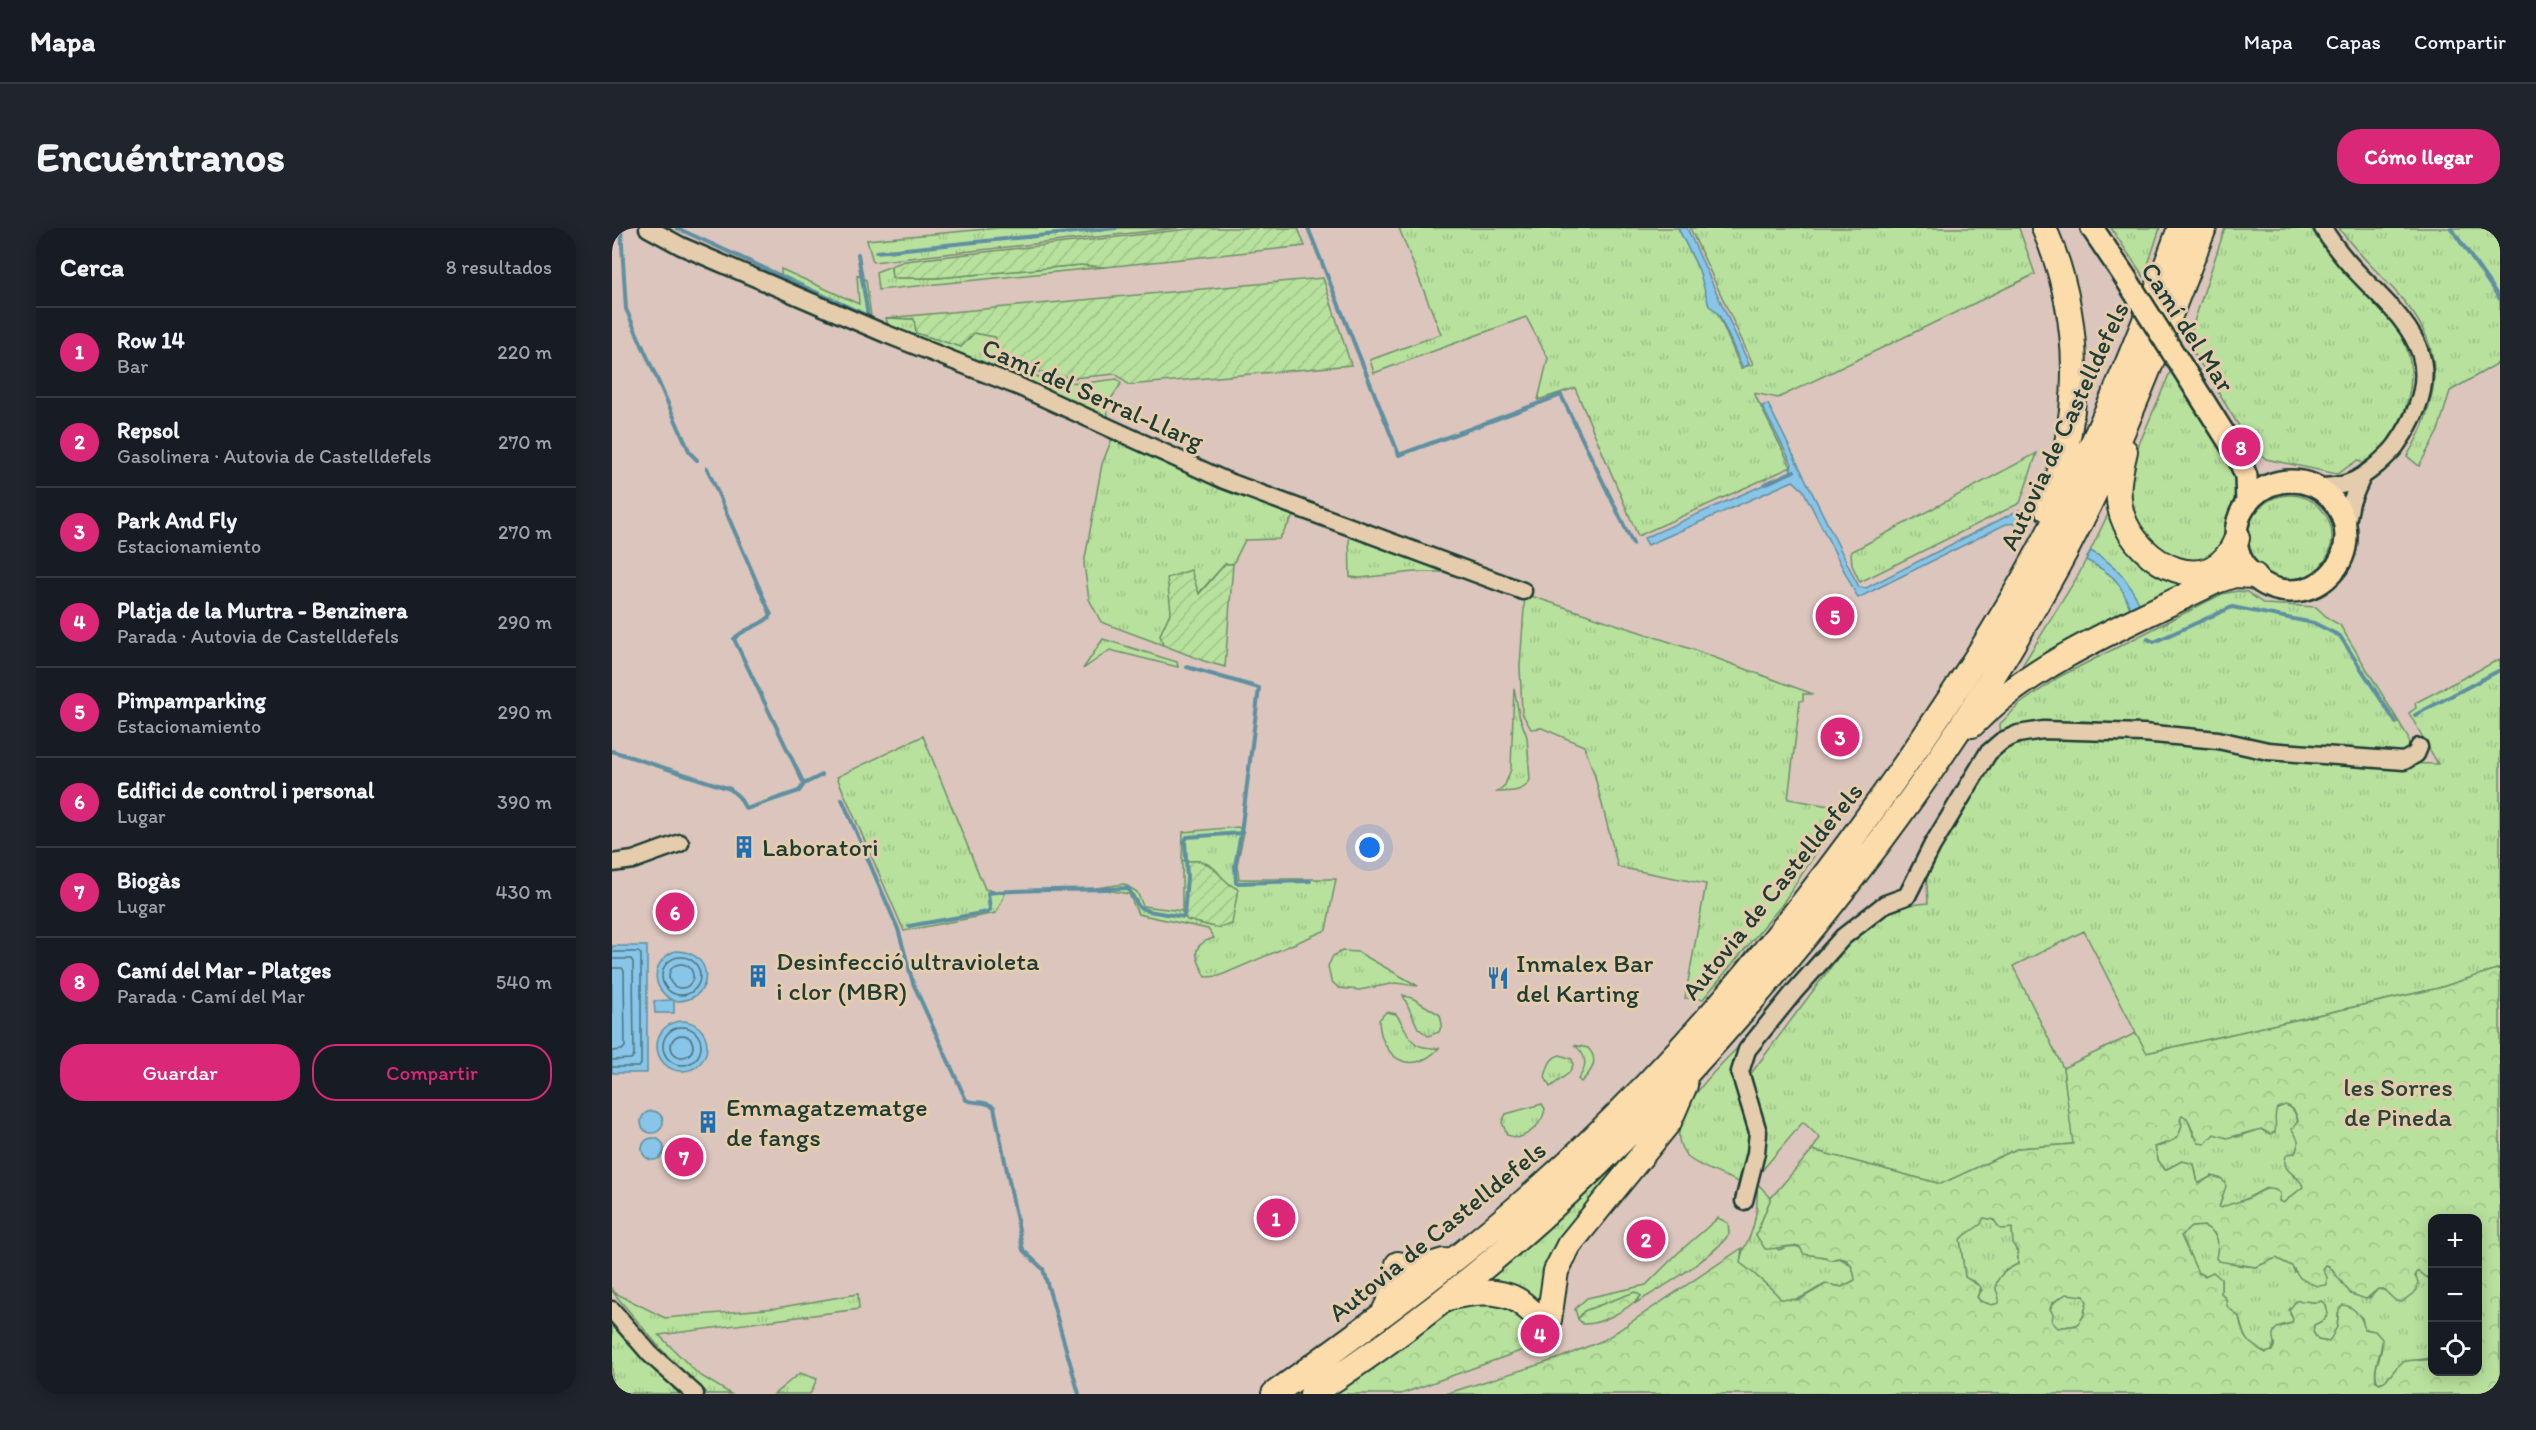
<!DOCTYPE html>
<html lang="es">
<meta charset="utf-8">
<style>
:root{--surface:#171b24;--page:#20242c;--text:#f1f3f6;--muted:#9ea1a6;--line:#363941;--accent:#db2777}
body{margin:0;font-family:Itim,sans-serif;background:var(--page);color:var(--text)}
.controls{position:absolute;right:18px;bottom:18px;display:grid;overflow:hidden;border-radius:12px;box-shadow:0 3px 15px #0003}
.controls button{width:54px;height:54px;display:grid;place-items:center;padding:0;border:0;border-bottom:2px solid var(--line);background:var(--surface);color:var(--text);font:30px sans-serif}
.you{position:absolute;left:758px;top:620px;width:21px;height:21px;margin:-15px;border:4px solid #fff;border-radius:50%;background:#1a73e8;box-shadow:0 0 0 9px #1a73e833}
.badge{display:grid;place-items:center;width:39px;height:39px;border-radius:50%;background:var(--accent);color:#fff;font-size:20px;font-weight:700}
.pin{position:absolute;translate:-50% -50%;border:3px solid #fff;box-shadow:0 2px 6px #0006}
.list{margin:0;padding:0;list-style:none}
h2{display:flex;justify-content:space-between;align-items:center;height:78px;margin:0;padding:0 24px;font-size:26px}
h2 small{font-size:20px;font-weight:400;color:var(--muted)}
.list li{display:grid;grid-template-columns:39px 1fr auto;gap:18px;align-items:center;box-sizing:border-box;height:90px;padding:0 24px;border-top:2px solid var(--line)}
.list b{display:block;font-size:22px;white-space:nowrap}
.list p{margin:0;font-size:20px;white-space:nowrap;color:var(--muted)}
.list em{font-size:20px;font-style:normal;color:var(--muted)}
.actions{display:flex;gap:12px;padding:18px 24px}
.actions a{flex:1;padding:14px 0;border:2px solid var(--accent);border-radius:24px;text-align:center;font-size:21px;color:var(--accent)}
.actions .main{background:var(--accent);color:#fff}
.icon{flex:none;width:33px;height:33px;fill:none;stroke:currentColor;stroke-width:2;stroke-linecap:round;stroke-linejoin:round}
.map{position:relative;flex:none;width:1888px;height:1166px;overflow:hidden;border-radius:24px}
header{display:flex;align-items:center;gap:36px;box-sizing:border-box;height:84px;padding:0 30px;background:var(--surface);border-bottom:2px solid var(--line)}
header strong{font-size:28px}
nav{display:flex;gap:33px;margin-inline-start:auto;font-size:21px}
.intro{display:flex;align-items:center;justify-content:space-between;box-sizing:border-box;height:144px;padding:0 36px}
h1{margin:0;font-size:42px}
.button{padding:15px 27px;border-radius:24px;background:var(--accent);color:#fff;font-size:21px;font-weight:700}
main{display:flex;gap:36px;padding:0 36px}
aside{flex:1;background:var(--surface);border-radius:24px;box-shadow:0 3px 15px #0003}
.map>svg:first-child{display:block}
</style>
<header>
<strong>Mapa</strong>
<nav><a>Mapa</a><a>Capas</a><a>Compartir</a></nav>
</header>
<div class="intro"><h1>Encuéntranos</h1><a class="button">Cómo llegar</a></div>
<main>
<aside>
<h2>Cerca<small>8 resultados</small></h2>
<ul class="list">
<li><span class="badge">1</span><div><b>Row 14</b><p>Bar</p></div><em>220 m</em></li>
<li><span class="badge">2</span><div><b>Repsol</b><p>Gasolinera · Autovia de Castelldefels</p></div><em>270 m</em></li>
<li><span class="badge">3</span><div><b>Park And Fly</b><p>Estacionamiento</p></div><em>270 m</em></li>
<li><span class="badge">4</span><div><b>Platja de la Murtra - Benzinera</b><p>Parada · Autovia de Castelldefels</p></div><em>290 m</em></li>
<li><span class="badge">5</span><div><b>Pimpamparking</b><p>Estacionamiento</p></div><em>290 m</em></li>
<li><span class="badge">6</span><div><b>Edifici de control i personal</b><p>Lugar</p></div><em>390 m</em></li>
<li><span class="badge">7</span><div><b>Biogàs</b><p>Lugar</p></div><em>430 m</em></li>
<li><span class="badge">8</span><div><b>Camí del Mar - Platges</b><p>Parada · Camí del Mar</p></div><em>540 m</em></li>
</ul>
<div class="actions"><a class="main">Guardar</a><a>Compartir</a></div>
</aside>
<div class="map">
<svg width="1888" height="1166" viewBox="0 0 1888 1166">
<defs>
<pattern id="grass-tufts" width="24" height="20" patternUnits="userSpaceOnUse" patternTransform="scale(1.5)"><rect width="24" height="20" fill="#b8e19d"/><path d="M3 7l-1-3M5 7V3M7 7l1-3M15 17l-1-3M17 17v-4M19 17l1-3" fill="none" stroke="#9ec288"/></pattern>
<pattern id="forest-crowns" width="20" height="18" patternUnits="userSpaceOnUse" patternTransform="scale(1.5)"><rect width="20" height="18" fill="#b8e19d"/><path d="M2 6a3 3 0 1 1 6 0M12 15a3 3 0 1 1 6 0" fill="none" stroke="#9ec288"/></pattern>
<pattern id="garden-furrows" width="10" height="10" patternUnits="userSpaceOnUse" patternTransform="scale(1.5)"><rect width="10" height="10" fill="#b8e19d"/><path d="M-1 1l2-2M0 10L10 0M9 11l2-2" fill="none" stroke="#9ec288"/></pattern>
</defs>
<rect width="100%" height="100%" fill="#dbc5bd"/>
<filter id="ink" filterUnits="userSpaceOnUse"><feTurbulence type="fractalNoise" baseFrequency=".0167" numOctaves="2"/><feDisplacementMap in="SourceGraphic" scale="12" xChannelSelector="R" yChannelSelector="G"/><feConvolveMatrix kernelMatrix="1 2 1 2 8 2 1 2 1" color-interpolation-filters="sRGB"/></filter>
<g filter="url(#ink)">
<!-- grass -->
<path fill="url(#grass-tufts)" stroke="#6c8f68" stroke-width="1.5" d="M386 0H566L261 34 255 12Z
M787 0H1066L1087 42 1129 140 1141 136 1078 0H1407L1423 46 1166 170 1142 165 1179 239 1026 308 963 160 926 172 936 130 914 89 762 145 758 132 829 106Z
M1499 0H1548L1532 49Z
M1613 0H1699C1709 14 1718 29 1729 41 1746 59 1767 74 1781 94 1816 143 1796 203 1751 237L1746 232 1725 246 1654 231 1638 216 1574 112 1577 109Z
M1727 0H1888V134L1838 163 1826 203 1807 238 1795 228C1809 206 1817 186 1821 160 1832 89 1763 52 1727 0Z
M469 37 493 39 266 62 264 44 279 38 280 50H325Z
M169 41 247 76 245 47 254 52 259 88 169 52Z
M274 90 303 91 304 105 349 119 362 105 384 109 394 138 390 146 277 101Z
M409 141 435 153 473 155 505 151 509 156 494 178 498 195 399 152 400 145Z
M1559 142 1622 238 1626 257 1610 316 1600 327 1585 333 1566 329 1548 320 1537 311 1525 295 1517 265 1519 235Z
M502 206 684 284 667 311 633 312 621 336H613L586 366 559 383 548 407 551 417 489 394 477 371 472 336 490 236Z
M1425 225 1408 275 1248 354 1240 337 1239 324Z
M1636 309a42 42 0 1 1 84 0a42 42 0 1 1-84 0Z
M1500 278 1513 313 1590 352 1405 446 1467 346Z
M737 305 846 344H802L748 350 738 349Z
M1626 363 1635 364 1652 376 1704 379 1717 391 1728 397 1796 509 1797 519 1793 524 1665 518 1584 501 1471 493 1420 497 1389 509 1388 496 1408 476 1447 449 1610 366Z
M913 366 1082 422 1201 466H1191V472L1188 473 1176 571 1229 580 1230 585 1169 678 1091 771 1073 770 1094 656 1006 639 982 545 972 518 930 500 919 501 910 485 908 438Z
M491 411 565 434 566 439 498 422 471 441Z
M1888 431V740L1827 760 1534 825 1472 703 1401 738 1451 840 1462 916 1407 920 1329 956 1200 922 1208 910 1191 894 1147 946 1154 918 1138 847 1242 708 1280 679 1316 675 1314 641 1382 524 1433 506 1530 509 1717 534 1826 536 1797 485 1804 480 1803 475Z
M902 460 907 487 915 509 918 552C912 565 897 563 885 564L893 557 899 541Z
M311 508 373 661 393 666 384 685 292 703 225 549Z
M626 599 632 604 625 637 627 651H724L714 702 607 748 594 749C585 731 575 718 602 710L596 701 526 686 517 666 484 660 512 656 525 664 531 678 570 683 576 692 607 700 620 696C617 674 617 642 590 634 585 632 576 633 570 633L571 604Z
M730 723 746 724 806 758 784 755 747 762 727 760 719 753 716 738 721 728Z
M791 767 802 771 828 787 830 796 827 804 816 808 806 800Z
M774 784 784 786C799 807 796 822 827 820 798 851 768 828 767 792Z
M1132 813 1122 845 1139 916 1127 954C1114 948 1087 939 1077 930 1041 895 1109 838 1132 813Z
M962 817 976 820C988 833 979 844 969 854L966 851C976 839 975 826 962 817Z
M948 827 960 831 961 837 957 845 938 859 933 849C936 839 937 830 948 827Z
M930 876 933 881C931 894 920 905 906 910L895 907 890 894 894 886Z
M1673 877C1689 880 1689 913 1683 925L1675 927 1681 948 1689 952 1691 959 1671 975 1667 973 1668 965 1654 960 1632 972 1609 980 1607 979 1611 968 1604 951 1600 948 1586 956 1582 936 1570 933 1553 942 1546 932 1543 919 1553 917 1570 887 1575 890 1582 908H1599L1602 906 1625 909 1649 901 1654 905 1663 903 1661 887 1665 880Z
M1047 895 936 1040 925 1076 908 1059 876 1053Z
M1145 955 1159 970 1144 1007 1167 1022C1188 1012 1193 1026 1213 1029 1219 1030 1220 1033 1227 1030 1239 1036 1242 1038 1243 1052L1230 1059 1214 1056C1195 1064 1190 1075 1168 1071 1167 1066 1135 1040 1128 1035 1130 1020 1133 1020 1138 1008 1145 991 1146 973 1145 955Z
M1106 990 1116 995 1117 1006C1101 1030 1048 1061 1022 1076L1029 1068 1023 1064 973 1083 966 1091 963 1081 975 1070 1034 1057 1066 1025Z
M1372 990H1378L1393 1001 1400 1000 1401 1016 1406 1024V1036L1391 1044 1387 1075 1380 1077 1368 1073 1365 1069 1370 1062 1363 1054 1353 1050 1348 1011Z
M1592 998 1600 1002 1608 1017 1626 1037 1644 1039 1664 1030 1680 1038 1683 1044 1711 1042 1713 1037 1717 1038 1739 1066 1758 1070 1766 1061 1775 1063 1784 1073C1800 1071 1805 1060 1804 1045L1807 1043 1820 1053V1130L1791 1134 1773 1153 1766 1155C1759 1139 1770 1131 1770 1116L1758 1102 1752 1101 1750 1090 1743 1084 1726 1085C1726 1096 1725 1106 1717 1114L1706 1112 1701 1104 1702 1097 1712 1092 1716 1086 1707 1075 1693 1073 1678 1086 1681 1091 1680 1095 1668 1098 1660 1123 1654 1125C1632 1113 1632 1111 1627 1089L1614 1078V1071L1609 1065V1051L1586 1045 1569 1008 1579 999Z
M0 1061 3 1065 53 1090 164 1080 246 1066 247 1081 47 1107 86 1146 119 1166H94L48 1120 0 1063Z
M1454 1065 1472 1068 1475 1074 1471 1089 1465 1097 1445 1100C1431 1084 1439 1075 1454 1065Z
M0 1091 67 1166 7 1165 0 1157Z
M188 1145 205 1151 198 1166H162Z"/>
<!-- forest -->
<path fill="url(#forest-crowns)" stroke="#6c8f68" stroke-width="1.5" fill-rule="evenodd" d="M1888 740V1166H833L945 1131 992 1112 1130 1020 1128 1035C1135 1040 1167 1066 1168 1071L1187 1072 1214 1056 1230 1059 1243 1052C1242 1043 1239 1030 1227 1030 1223 1030 1220 1032 1217 1032L1213 1029 1192 1026 1187 1018C1175 1016 1166 1022 1153 1021L1144 1007 1159 970 1200 922 1329 956 1407 920 1461 916 1451 840 1524 805 1535 825 1827 760ZM1673 877C1682 879 1684 885 1686 893L1680 901C1685 912 1690 911 1683 925L1675 926C1666 945 1688 945 1691 959L1671 975 1667 973 1668 965C1655 954 1645 968 1632 972 1624 975 1616 976 1609 980L1607 979 1614 958 1610 951 1600 948 1586 956 1582 936 1570 933 1553 942 1546 932 1543 919C1557 913 1566 916 1570 897L1568 892 1570 887 1575 890 1586 915 1593 916 1602 906 1615 910 1649 901 1658 906 1663 904C1665 894 1661 888 1665 880ZM1372 990 1382 992 1388 1001 1400 1000 1401 1016 1406 1024V1036C1397 1040 1383 1048 1384 1061 1385 1066 1388 1068 1387 1075L1380 1077 1368 1073 1365 1069 1369 1059 1353 1049 1348 1011 1369 996ZM1820 990H1866V1144H1820V1130C1811 1135 1800 1129 1790 1135 1781 1140 1779 1152 1768 1155L1764 1153C1761 1137 1770 1127 1770 1111L1763 1103 1752 1101C1752 1091 1742 1078 1731 1077L1727 1081 1725 1099 1717 1114 1706 1112 1701 1104 1702 1097 1712 1092 1716 1086 1714 1077 1709 1073C1701 1077 1693 1071 1684 1073L1677 1082 1681 1091 1680 1095C1673 1098 1660 1098 1661 1109 1661 1112 1663 1115 1662 1119L1660 1123 1654 1125C1632 1113 1632 1111 1627 1089L1615 1078 1614 1071 1609 1065V1051L1601 1044 1593 1048 1586 1045 1569 1008 1579 999 1592 998C1608 1006 1607 1015 1604 1030L1606 1033 1644 1039 1664 1030 1680 1038 1688 1050 1697 1055 1706 1058 1715 1057V1049L1711 1042 1714 1037 1717 1038 1739 1066 1754 1071 1766 1061H1771L1784 1073 1790 1074 1805 1062 1806 1054 1803 1048 1806 1043 1820 1053ZM1454 1066 1472 1068 1475 1074 1471 1089 1465 1097 1446 1100 1440 1094 1441 1086 1438 1081 1440 1075Z
M1023 1064 1029 1068C1016 1081 989 1097 971 1096L966 1091 972 1083Z
M849 1076H898L916 1091 930 1112 914 1121 789 1166H720Z"/>
<!-- garden -->
<path fill="url(#garden-furrows)" stroke="#6c8f68" stroke-width="1.5" d="M586 0H686L693 18 493 39 469 37 325 50H280L279 38 293 33Z
M711 50 739 137 517 157 504 146 460 150 391 137 383 109 362 105 349 119 304 105 302 91 274 90Z
M613 336H621L613 439 592 433 551 417 548 407 559 383 555 350 579 342 587 366Z
M570 633C576 633 585 632 591 634 606 639 610 655 626 661L620 696 607 700 575 692 570 683Z"/>
<!-- water -->
<path fill="#89c5e8" stroke="#5f8fa0" stroke-width="1.5" d="M1066 0H1075L1137 136 1131 140 1108 89 1103 82 1097 78 1087 42Z
M1156 176 1247 359 1254 360 1407 282 1410 285 1405 295 1394 296 1246 370 1191 262 1181 253 1036 317 1032 310 1178 245 1180 236 1150 178Z
M1479 323C1507 339 1515 350 1529 379L1520 385C1507 353 1506 349 1474 332Z
M0 718H35V845H0Z
M63 723C104 722 104 775 62 773V785H43L42 773 60 772C38 760 39 733 63 723Z
M45 818a25 25 0 1 1 50 0a25 25 0 1 1-50 0Z
M29 894a11 11 0 1 1 22 0a11 11 0 1 1-22 0Z
M30 921a11 11 0 1 1 22 0a11 11 0 1 1-22 0Z"/>
<g fill="none" stroke-linecap="round" stroke-linejoin="round">
<!-- shore -->
<path stroke="#49737c" stroke-width="1.5" d="M0 724H26L29 726V836L27 839H0
M50 748a19 19 0 1 1 38 0a19 19 0 1 1-38 0Z
M0 731H19L21 734 22 828 19 831 0 832
M57 748a12 12 0 1 1 24 0a12 12 0 1 1-24 0Z
M0 740H10L12 743 13 819 10 822 0 823
M51 818a19 19 0 1 1 38 0a19 19 0 1 1-38 0Z
M59 818a11 11 0 1 1 22 0a11 11 0 1 1-22 0Z"/>
<!-- stream -->
<path stroke="#5f8fa0" stroke-width="4" d="M9 0 14 81 78 225 85 232
M65 0 256 88 246 26
M696 0 787 227 949 167 1021 316
M1839 0 1888 71
M264 24 504 0
M95 240 159 387C150 399 132 399 122 411L192 556
M1153 256 1182 243
M1536 411 1542 414 1620 379 1702 395 1728 408 1784 495
M575 439 647 460 629 605
M1803 487 1888 442
M0 523 118 561 127 569 134 581 187 563 192 556 210 547
M230 571 286 701 301 755 354 872C363 876 373 872 382 879L411 1022 431 1041 467 1166
M297 698 375 684 378 682 376 665C422 660 469 663 516 660L527 679 536 683 572 689 575 649 573 613 575 609 629 605 623 638 624 655 698 653"/>
<!-- minor casing -->
<g stroke="#1f3d34" stroke-width="21">
<path id="minor" d="M36 0 69 18 274 106 408 159 612 252 911 363
M1704 259C1733 259 1744 255 1766 236 1773 229 1780 224 1785 216 1861 107 1755 78 1711 0
M1734 299 1739 274 1749 251
M0 635 21 632 68 615
M1132 973 1144 925 1146 904 1128 844 1135 822 1182 764 1231 709 1273 676 1295 668 1320 618 1376 525 1390 513 1406 506 1431 502 1531 505 1606 512 1656 523 1792 533 1804 526 1807 519
M0 1082 38 1126 83 1166"/>
</g>
<!-- major casing -->
<g stroke="#1f3d34" stroke-width="26">
<path id="major" d="M1480 0 1513 49
M1577 150 1626 228 1634 248 1635 276
M1624 308a55 55 0 1 1 110 0a55 55 0 1 1-110 0Z"/>
</g>
<!-- highway casing -->
<g stroke="#1f3d34" stroke-width="28">
<path id="highway" d="M1432 0C1471 89 1472 191 1435 281
M1513 223C1508 244 1503 265 1510 287 1526 337 1600 375 1625 310
M1360 497C1425 431 1522 394 1604 353L1622 347 1643 348
M835 1070C857 1065 884 1060 905 1072 917 1079 921 1089 937 1092L944 1043 957 1017 1057 894 1073 857
M773 1082 786 1055V1036L805 1041 832 1033
M662 1166C770 1088 878 1010 974 917 1081 815 1177 699 1263 579 1322 497 1378 414 1426 325 1482 221 1528 111 1568 0
M700 1166C864 1061 1008 925 1135 778 1255 640 1358 498 1446 337 1505 229 1547 115 1592 0"/>
</g>
<!-- minor -->
<use href="#minor" stroke="#e4ccac" stroke-width="16"/>
<!-- major -->
<use href="#major" stroke="#fddcac" stroke-width="21"/>
<!-- highway -->
<use href="#highway" stroke="#fddcac" stroke-width="24"/>
<!-- major-bridge casing -->
<g stroke="#1f3d34" stroke-width="26" stroke-linecap="butt">
<path id="major-bridge" d="M1513 49 1577 150"/>
</g>
<!-- major-bridge -->
<use href="#major-bridge" stroke="#fddcac" stroke-width="21"/>
</g>
</g>
<!-- icons -->
<defs>
<g id="building-bare" transform="scale(1.8)"><path d="M-4-6H4V6H1V3H-1V6H-4ZM-2.5-4.3h1.7v1.8h-1.7ZM.8-4.3h1.7v1.8H.8ZM-2.5-1h1.7V.8h-1.7ZM.8-1h1.7V.8H.8Z" fill="#1f6fb2" stroke="#e4ccac" stroke-width="2.5" paint-order="stroke"/></g>
<g id="restaurant-bare" transform="scale(1.8)"><path d="M-5-6h1v4h1v-4h1v4h1v-4h1v5L-1.5 .5V6h-2V.5L-5-1ZM5-6V6H3V1.5H1.5Q1.5-4 5-6Z" fill="#1f6fb2" stroke="#e4ccac" stroke-width="2.5" paint-order="stroke"/></g>
</defs>
<g fill-rule="evenodd">
<use href="#building-bare" x="132" y="619"/>
<use href="#building-bare" x="146" y="748"/>
<use href="#restaurant-bare" x="886" y="750"/>
<use href="#building-bare" x="96" y="894"/>
</g>
<g text-anchor="middle" stroke-width="6" stroke-linejoin="round" paint-order="stroke">
<!-- street labels -->
<g font-size="26" fill="#1f3d34" stroke="#e4ccac">
<text transform="translate(1576 99) rotate(57)" y="9">Camí del Mar</text>
<text transform="translate(481 166) rotate(24)" y="9">Camí del Serral-Llarg</text>
<text transform="translate(1452 198) rotate(-65)" y="9">Autovia de Castelldefels</text>
<text transform="translate(1160 663) rotate(-51)" y="9">Autovia de Castelldefels</text>
<text transform="translate(825 1003) rotate(-39)" y="9">Autovia de Castelldefels</text>
</g>
<!-- poi labels -->
<g font-size="26" fill="#1f3d34" stroke="#e4ccac" text-anchor="start">
<text x="150" y="628">Laboratori</text>
<text x="164" y="742">Desinfecció ultravioleta<tspan x="164" dy="30">i clor (MBR)</tspan></text>
<text x="904" y="744">Inmalex Bar<tspan x="904" dy="30">del Karting</tspan></text>
<text x="114" y="888">Emmagatzematge<tspan x="114" dy="30">de fangs</tspan></text>
</g>
<!-- park labels -->
<g font-size="26" fill="#274539" stroke="#e4ccac">
<text x="1786" y="868">les Sorres<tspan x="1786" dy="30">de Pineda</tspan></text>
</g>
</g>
</svg>
<div class="controls">
<button>+</button>
<button>−</button>
<button><svg class="icon" aria-label="locate" viewBox="0 0 24 24"><circle cx="12" cy="12" r="6"/><path d="M12 2v4M12 18v4M2 12h4M18 12h4"/></svg></button>
</div>
<div class="you"></div>
<div class="pin badge" style="left:664px;top:990px">1</div>
<div class="pin badge" style="left:1034px;top:1011px">2</div>
<div class="pin badge" style="left:1228px;top:509px">3</div>
<div class="pin badge" style="left:928px;top:1106px">4</div>
<div class="pin badge" style="left:1223px;top:388px">5</div>
<div class="pin badge" style="left:63px;top:684px">6</div>
<div class="pin badge" style="left:72px;top:929px">7</div>
<div class="pin badge" style="left:1629px;top:219px">8</div>
</div>
</main>
